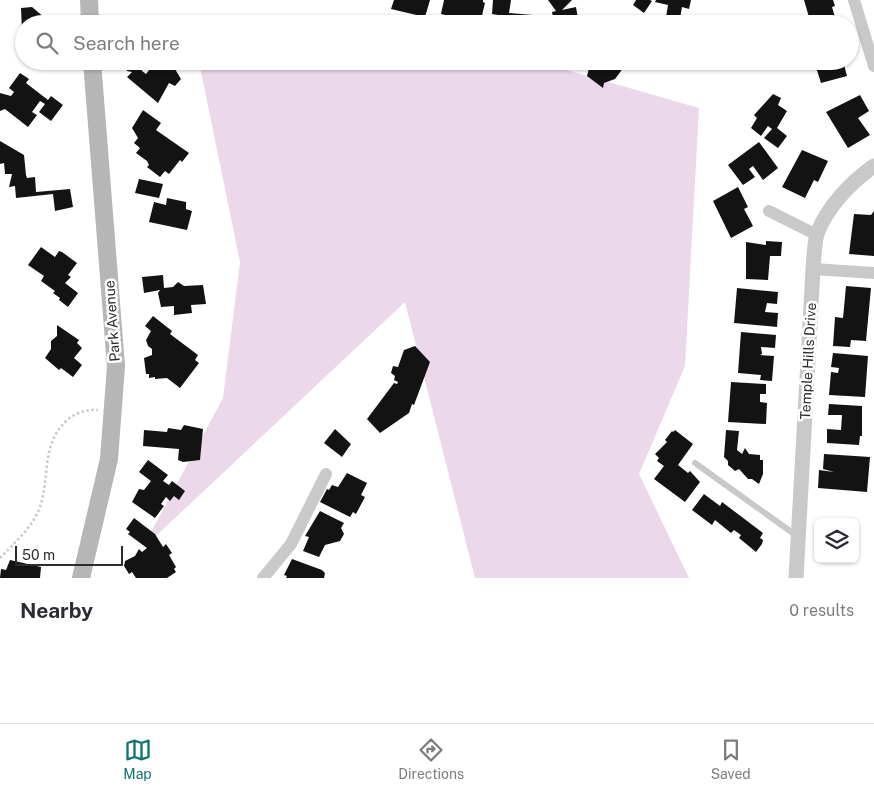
<!DOCTYPE html>
<style>
:root{--surface:#fff;--page:#f7f7f7;--text:#2b2b33;--muted:#7c7c81;--line:#e1e1e2;--accent:#0f766e}
body{margin:0;font-family:"Public Sans",sans-serif;background:var(--page);color:var(--text)}
.controls{position:absolute;right:15px;bottom:15px;display:grid;overflow:hidden;border-radius:8px;box-shadow:0 1px 4px #0004}
.controls button{width:45px;height:45px;display:grid;place-items:center;padding:0;border:0;border-bottom:1px solid var(--line);background:var(--surface);color:var(--text);font:25px sans-serif}
.scale{position:absolute;left:15px;bottom:12px;width:108px;box-sizing:border-box;padding-left:5px;border:2px solid #2c2c2c;border-top:0;font-size:14px;line-height:18px;white-space:nowrap;color:#2c2c2c;-webkit-text-stroke:4px #fff;paint-order:stroke}
.list{margin:0;padding:0;list-style:none}
h2{display:flex;justify-content:space-between;align-items:center;height:65px;margin:0;padding:0 20px;font-size:21px}
h2 small{font-size:16px;font-weight:400;color:var(--muted)}
.icon{flex:none;width:28px;height:28px;fill:none;stroke:currentColor;stroke-width:2;stroke-linecap:round;stroke-linejoin:round}
.map{position:relative;flex:none;width:874px;height:578px;overflow:hidden}
.search{position:absolute;background:var(--surface);box-shadow:0 1px 4px #0004;left:15px;right:15px;top:15px;height:55px;display:flex;align-items:center;gap:12px;box-sizing:border-box;padding:0 18px;border-radius:28px;color:var(--muted);font-size:19px}
.sheet{height:145px;background:var(--surface)}
nav{display:flex;justify-content:space-around;align-items:center;box-sizing:border-box;height:70px;border-top:1px solid var(--line);background:var(--surface);font-size:14px;color:var(--muted)}
nav a{display:grid;justify-items:center;gap:2px}
nav .on{color:var(--accent)}
.map>svg:first-child{display:block}
</style>
<div class="map">
<svg width="874" height="578" viewBox="0 0 874 578">
<rect width="100%" height="100%" fill="#fff"/>
<!-- green -->
<path fill="#ebd8ea" d="M535 61 699 108 685 366 639 474 689 578H475L405 302 142 549 223 398 240 262 199 62Z"/>
<!-- building -->
<path fill="#131313" d="M394 0H430L425 17 391 9Z
M444 0H483V2L485 3 480 24 441 14Z
M493 0H511L509 13 533 15 532 24H497L498 15 492 14Z
M548 0H572L562 10 576 7 579 24H538L537 20 553 17 552 12 556 11Z
M636 0H650L652 1 644 13 633 5Z
M656 0H691L689 9 682 7 679 24 665 23 668 5 655 2Z
M804 0H833L835 6 832 7 837 24H811Z
M32 7 52 24H24L22 31 21 8Z
M40 61H56L57 65 40 66Z
M126 61H141L142 71 146 74 156 61H163L175 69 181 79 175 86 169 83 158 103 127 77 132 72 127 71Z
M591 61H625L627 63 615 79 604 83 603 88 587 76Z
M814 61H843L847 76 821 83Z
M20 73 29 79 26 83 48 100 51 96 63 105 51 121 39 112 45 104 40 101 32 112 37 115 28 127 5 109 0 111V93L11 96 14 92 9 88Z
M773 94 781 98 778 105 787 111 777 128 787 136 778 148 764 138 772 129 768 126 761 136 751 128 757 118 754 115Z
M860 95 869 111 858 118 870 135 848 148 826 112Z
M143 110 161 123 156 130 189 153 182 162 180 160 169 174 165 171 160 177 147 167 149 165 147 161 136 153 140 148 134 143 138 138 132 128Z
M0 141 24 155 26 175 27 178 35 177 36 192 70 189 73 207 55 211 53 194 16 198 15 186 9 187 12 174H5L4 163 0 164Z
M759 142 778 168 763 180 753 166 749 169 755 177 743 185 728 165Z
M802 150 828 161 818 182 814 180 805 198 782 187Z
M139 179 163 184 159 198 135 193Z
M738 187 748 207 744 209 753 226 731 238 713 201Z
M167 198 186 202V209L192 211 187 230 149 222 154 202 166 205Z
M874 211V256L849 254 854 214 871 215Z
M766 241 782 242 781 256H770L768 280 746 279V242L766 245Z
M41 247 55 257 59 251 62 252 77 263 68 275 71 277 65 283 78 293 68 307 59 300 60 298 53 293 55 291 41 281 44 276 28 265Z
M163 275 164 288 173 287 178 282 184 286 203 285 206 304 191 305 192 313 174 315V306L161 307 158 293 160 290 144 293 142 277Z
M846 286 871 288 866 341 851 340 850 347 833 346 835 317 843 318Z
M737 288 778 292 777 304 767 303 765 312 778 313 777 327 734 323Z
M153 316 172 331 170 334 198 355 195 360 199 363 180 388 167 378 155 379V377L149 378V374H146L144 358 152 355V349L148 346 146 340 151 331 145 326Z
M57 325 79 340 77 343 82 348 74 358 82 365 73 377 61 368 59 370 45 358 51 349V341L57 336Z
M741 332 776 335 775 348 761 347 762 354 760 355 774 356 772 381 760 380 761 375 738 373Z
M415 346 430 362 414 405 412 404 409 413 380 433 367 419 394 383 397 384 398 382 394 380 395 376 391 373 393 366 398 367 404 350Z
M833 353 868 356 865 397 829 395 831 372 838 373 839 368 831 367Z
M731 382 766 384V394H760V402L767 403 766 424 728 422Z
M829 404 862 406V436H860L859 445 827 443V429L841 430 842 415H828Z
M184 425 203 429 200 460 183 462 178 460 179 449 143 446 144 430 167 432 168 428 181 430Z
M335 429 351 444 342 457 324 443Z
M675 430 693 444 678 465 688 473 690 471 700 482 685 502 654 479 664 466 657 461 659 458 655 454 667 442 665 440 672 431 673 432Z
M726 430 739 431 737 450 742 454 745 448 749 454 760 455V460H763V474L759 484 752 479H748L739 469 735 471 728 465V461L724 457Z
M824 454 870 457 867 492 818 488 819 470 834 472 823 469Z
M148 460 168 475 163 481 169 485 172 481 185 491 179 500 174 496 170 501 166 497 161 504 164 506 155 518 132 502 139 489 144 490 151 481 139 472Z
M347 473 367 483 361 495 365 497 356 514 353 512 350 517 320 502 327 489 329 490 332 485 338 487Z
M704 494 720 506 722 502 763 533 760 538 763 540 762 544 756 552 739 538 741 535 734 530 731 533 715 520 712 525 692 510Z
M320 511 344 523 341 528 344 534 340 541 325 545 319 557 303 551 309 537 305 536Z
M134 518 155 534 163 547 166 544 172 553 169 555 176 567 174 569 176 572 167 578H136L132 572 129 574 124 566 125 561 135 556 139 549 142 552 147 548 128 534 130 532 126 529Z
M292 559 322 570 325 573 324 578H286L287 576 284 575Z
M10 560 41 567 40 578H0L1 569 6 570Z"/>
<g fill="none" stroke-linecap="round" stroke-linejoin="round">
<!-- path -->
<path stroke="#c9c9c9" stroke-width="2.5" stroke-dasharray="2.5 2.5" stroke-linecap="butt" d="M0 558C14 543 33 527 40 507 50 477 41 445 66 421 75 413 86 409 98 410"/>
<!-- service -->
<path stroke="#c9c9c9" stroke-width="6" d="M695 463 797 536"/>
<!-- minor -->
<path stroke="#c9c9c9" stroke-width="12" d="M854 0 874 66
M769 211 817 235
M813 269 874 273
M263 578 291 544 326 474"/>
<!-- tertiary -->
<path stroke="#c9c9c9" stroke-width="15" d="M796 578 813 269C814 258 814 245 817 234 827 207 851 182 874 166"/>
<!-- secondary -->
<path stroke="#b6b6b6" stroke-width="18" d="M89 0 90 24
M81 578 109 459 116 366 92 61"/>
</g>
<g text-anchor="middle" stroke-width="5" stroke-linejoin="round" paint-order="stroke">
<!-- street labels -->
<g font-size="14" fill="#2c2c2c" stroke="#fff">
<text transform="translate(112 321) rotate(-94)" y="5">Park Avenue</text>
<text transform="translate(808 361) rotate(-87)" y="5">Temple Hills Drive</text>
</g>
</g>
</svg>
<div class="controls">
<button><svg class="icon" aria-label="layers" viewBox="0 0 24 24"><path d="M12 4l9 5-9 5-9-5zM3 14l9 5 9-5"/></svg></button>
</div>
<div class="scale">50 m</div>
<div class="search"><svg class="icon" aria-label="search" viewBox="0 0 24 24"><circle cx="10" cy="10" r="6"/><path d="M15 15l6 6"/></svg>Search here</div>
</div>
<section class="sheet">
<h2>Nearby<small>0 results</small></h2>
<ul class="list">
</ul>
</section>
<nav>
<a class="on"><svg class="icon" aria-label="map" viewBox="0 0 24 24"><path d="M3 6l6-2 6 2 6-2v14l-6 2-6-2-6 2zM9 4v14M15 6v14"/></svg>Map</a>
<a><svg class="icon" aria-label="directions" viewBox="0 0 24 24"><path d="M12 3l9 9-9 9-9-9zM9 14v-3h6M13 9l2 2-2 2"/></svg>Directions</a>
<a><svg class="icon" aria-label="saved" viewBox="0 0 24 24"><path d="M7 4h10v16l-5-4-5 4z"/></svg>Saved</a>
</nav>
